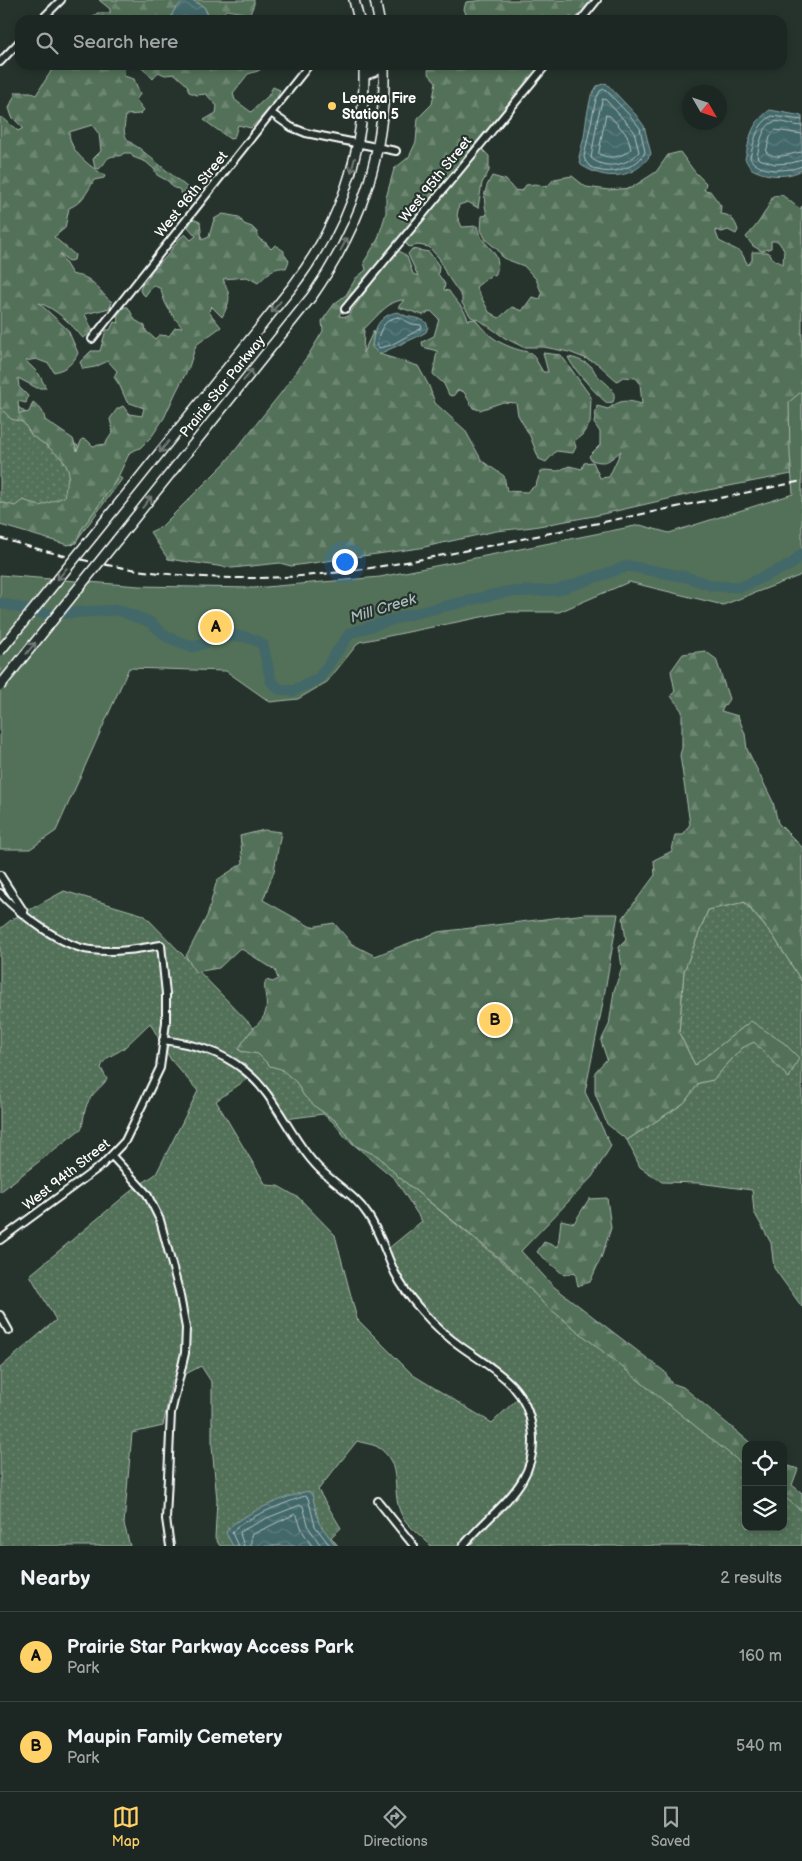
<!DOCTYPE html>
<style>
:root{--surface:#1c2622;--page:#29322f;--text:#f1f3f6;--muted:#a0a5a5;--line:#3a4340;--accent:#ffd166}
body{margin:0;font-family:"Balsamiq Sans",sans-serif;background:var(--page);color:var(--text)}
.controls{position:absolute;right:15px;bottom:15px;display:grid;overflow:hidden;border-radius:10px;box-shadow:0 2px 8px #0003}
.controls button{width:45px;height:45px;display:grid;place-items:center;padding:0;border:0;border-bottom:1px solid var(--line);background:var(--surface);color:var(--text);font:25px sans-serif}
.compass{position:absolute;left:682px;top:85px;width:45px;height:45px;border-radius:50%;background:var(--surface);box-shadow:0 2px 8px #0003;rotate:129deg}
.you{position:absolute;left:344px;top:561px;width:18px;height:18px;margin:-12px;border:4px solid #fff;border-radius:50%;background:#1a73e8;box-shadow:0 0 0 8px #1a73e833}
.badge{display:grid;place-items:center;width:32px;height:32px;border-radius:50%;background:var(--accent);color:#111;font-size:16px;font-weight:700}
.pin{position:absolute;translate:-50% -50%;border:2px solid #fff;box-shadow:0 1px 5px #0006}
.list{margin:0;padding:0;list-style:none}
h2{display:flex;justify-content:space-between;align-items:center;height:65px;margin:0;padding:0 20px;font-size:21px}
h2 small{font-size:16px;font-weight:400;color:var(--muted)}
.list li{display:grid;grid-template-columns:32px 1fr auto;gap:15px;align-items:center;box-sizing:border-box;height:90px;padding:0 20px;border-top:1px solid var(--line)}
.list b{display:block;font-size:19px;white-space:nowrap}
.list p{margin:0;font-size:16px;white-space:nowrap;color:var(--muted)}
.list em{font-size:16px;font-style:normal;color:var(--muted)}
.icon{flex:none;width:28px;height:28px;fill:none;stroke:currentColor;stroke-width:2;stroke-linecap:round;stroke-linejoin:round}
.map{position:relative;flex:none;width:802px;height:1546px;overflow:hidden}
.search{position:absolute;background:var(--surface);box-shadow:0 2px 8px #0003;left:15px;right:15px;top:15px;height:55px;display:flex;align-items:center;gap:12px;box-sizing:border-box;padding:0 18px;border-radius:15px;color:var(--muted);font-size:19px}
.sheet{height:245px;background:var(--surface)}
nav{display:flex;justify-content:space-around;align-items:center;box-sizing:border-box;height:70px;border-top:1px solid var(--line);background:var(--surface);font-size:14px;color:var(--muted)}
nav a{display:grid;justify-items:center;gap:2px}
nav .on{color:var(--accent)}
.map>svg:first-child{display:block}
</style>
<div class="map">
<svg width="802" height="1546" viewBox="0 0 802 1546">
<defs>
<pattern id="grass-dots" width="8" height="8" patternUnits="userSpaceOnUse" patternTransform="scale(1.25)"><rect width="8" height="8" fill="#537159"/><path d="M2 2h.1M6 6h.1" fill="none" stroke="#6d8672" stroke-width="1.8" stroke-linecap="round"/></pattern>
<pattern id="forest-firs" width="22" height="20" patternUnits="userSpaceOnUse" patternTransform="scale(1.25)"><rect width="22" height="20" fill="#537159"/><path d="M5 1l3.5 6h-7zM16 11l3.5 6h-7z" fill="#6d8672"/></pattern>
<pattern id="water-waves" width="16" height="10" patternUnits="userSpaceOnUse" patternTransform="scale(1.25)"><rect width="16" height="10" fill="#436769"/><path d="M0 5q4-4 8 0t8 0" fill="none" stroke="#5f7e80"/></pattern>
</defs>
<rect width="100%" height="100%" fill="#26332d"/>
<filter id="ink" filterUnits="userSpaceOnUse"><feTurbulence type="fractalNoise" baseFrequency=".02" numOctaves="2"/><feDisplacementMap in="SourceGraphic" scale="10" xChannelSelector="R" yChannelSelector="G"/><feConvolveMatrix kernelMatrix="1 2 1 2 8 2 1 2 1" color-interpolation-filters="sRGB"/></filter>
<g filter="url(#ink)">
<!-- grass -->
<path fill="url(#grass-dots)" stroke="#a9b8ac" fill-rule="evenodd" d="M0 392 32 418 66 437 122 479 73 545 0 521Z
M64 891 144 915 400 1178 746 1462V1527H783V1493L802 1508V1546H431C423 1537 411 1529 404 1519 388 1495 406 1463 376 1446 371 1444 363 1443 357 1441L318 1490 341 1528 331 1537 338 1546H220L215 1538 217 1500 212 1446V1383L201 1366 172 1381 163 1426 132 1433 124 1524 130 1546H0V1368L56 1320 30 1275 132 1190 156 1174 198 1091 171 1060 150 1023C141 1031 133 1040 124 1048 115 1055 104 1056 101 1068L107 1079C103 1086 96 1090 91 1097 84 1107 84 1117 82 1128L0 1192V929L11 920ZM247 1079 260 1091 278 1120 323 1114 333 1122 346 1138 395 1179 422 1221 383 1253 393 1278 412 1305 439 1335 504 1379 518 1398 492 1423 413 1375 357 1319 335 1235 299 1198 278 1186 266 1185 216 1101Z
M744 902 774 937 802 982V1307L774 1268 771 1243 754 1212 752 1190 699 1183 662 1182 640 1167 627 1140 684 1103 699 1083 713 1080 742 1048 754 1041 790 1077 751 1021 695 1065 679 1033 684 971 708 910Z"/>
<!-- forest -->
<path fill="url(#forest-firs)" stroke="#a9b8ac" d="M99 0H184C178 7 171 10 172 20H75H90L97 13H110V9Z
M192 0H254V4L250 14 226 10 218 20H211L204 7Z
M485 0H596L579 20H468L464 9 466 2Z
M55 65H125L124 76 134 79 140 94 136 100 144 110 140 114 126 115C123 134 122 138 139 148L194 193 192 198 188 199 183 196 179 189 174 188 168 181 157 175 154 169 146 162 133 157 131 153H124L120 156C104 155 108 162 99 169L95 168 93 159 101 151 99 134 92 125 69 132C70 153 89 165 105 176L104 178 94 180C88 191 82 203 69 208L65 228 54 237 75 255 74 260 69 261 60 254 72 274C77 276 84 276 88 279 98 285 103 296 112 302L110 308 85 314 93 332 83 338C71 324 57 309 39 303L68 330 78 353C73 364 66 369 54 372L49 364 36 359 26 361 39 374 46 388H37L18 378 19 387 28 396 26 403 18 401 19 414 29 412 33 402C40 407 44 412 45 420L73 439 77 451 82 439 87 440 93 446 105 444 113 432 110 419 117 409 123 406 129 414 142 416 144 408 127 402 120 386 114 377 117 371 108 361 95 367 83 369 80 362 91 351H100L106 330H110L114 322 119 323 117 316 124 307H128L135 320 145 326 146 331 155 339 159 335 169 336 175 328 182 327C172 315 164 305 161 289L153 285 145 296 140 291C141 282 150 280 151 271L166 257 179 239 185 234 191 240 196 236 188 227 193 219 200 222 202 240 209 237 214 219 223 214 239 217 244 224 252 227 257 232 259 239 266 243 271 249 275 245 284 251V254L289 261 286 268C273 266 267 275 258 283L247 277 223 279C231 297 231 300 222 317L211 306 209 312 221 327 196 345 189 367 176 392 164 418 152 436 140 448 130 452 116 481 81 530 76 543 68 545 0 525V502L15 506 23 500 40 506 64 497 69 473 65 463 61 458 46 445 32 436 23 422 11 419 0 407V118L2 117 18 131 23 128 12 117 9 108 16 92H31L36 95Z
M137 65H267L258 71 248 74 233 93 235 100 251 112 268 96 273 87 280 90 275 103 251 128 238 125 234 138 230 139 204 120 216 113 217 106 206 94 197 95 189 92 187 85 175 74 165 75 158 72 153 79 143 68Z
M429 65H542L399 238 394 247 343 308 339 316 347 317 397 249 407 257 413 274 418 276 408 254 412 249 429 252 439 266 438 274 445 284 444 290 449 291C455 301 466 310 468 320L475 319C490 340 507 348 532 353L543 372H548L543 353 561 355 591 397 590 423 582 435 574 441 576 447 573 453 556 451 546 462 539 459 530 436 518 415 516 403 503 402 480 410 473 408 464 392 458 390 453 396 449 395 444 384 433 374 437 351 423 347 422 342 434 336 439 319 431 311 423 315 398 307 404 300C388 300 375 319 364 329L363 353 374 330 372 347 379 354 418 366 429 386 435 403 465 430 482 461 504 476 507 491 527 492 536 485 540 473 544 470 558 471 569 466 582 469 584 463 593 462 600 478 609 477 621 451C609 460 608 465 591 460L589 456 600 445V432L594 423 597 406 608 409C621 399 627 400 642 404L640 383 636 378 623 377 617 381 597 363 569 352 544 347H523L505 338 481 321 471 317 462 303V297L446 274 439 258 429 247 418 245 409 247 405 243 408 236 431 211 481 148 489 156V171L482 183 478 208 468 202 459 205 457 216 462 227 477 226C481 249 506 250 495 276L491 275 476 287 489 312 499 318 512 307 522 311 532 297 540 299 542 294 536 279 524 266 503 258 498 250 486 240 481 230 482 216 487 215C483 199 483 191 492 176L506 180 514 190 522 191 526 185 536 184 547 187 554 179 572 176 586 187 609 190 631 188 656 172 668 155 680 152 694 171 706 183 704 190 710 191 721 206 720 214C731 214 735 221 738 230L736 234 728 230 722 232 715 230 719 241 741 252 748 265 752 260V252H768L773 259 783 264 784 250 778 241H771V248L762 251 753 246 746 237C758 225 766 212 773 196L782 195 800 209 802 206V472L703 491 594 516 533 527 496 531 420 548 291 566 280 563 232 568 168 559 150 532 161 527 225 463 281 393 309 354 323 331 322 321 335 303 346 295 356 278 366 270 364 262 378 239 386 213V198L394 169 409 157 416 142 418 118 432 104 436 82 428 73Z
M568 357C576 358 585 362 591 366 594 369 595 374 598 376 606 384 618 390 613 402L607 403C598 396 572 368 568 357Z
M705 651 716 659 729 699 721 711 738 716 745 734 747 749 773 802 778 823 802 847V982L774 937 745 902 708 910 684 971 679 1033 695 1065 751 1021 784 1043 799 1058 789 1078 754 1042 742 1048 713 1080 699 1083 684 1103 627 1140 607 1124 595 1093V1072L607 1059 601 1041 609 1025 614 991 622 967 619 947 626 940 623 918 655 875 654 860 672 851 675 835H683L690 824 680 755 682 748V711L671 696 675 691 671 671 683 654Z
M264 830 281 832 274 871 263 900 311 927 334 923 352 944 375 956 438 932 586 914H618L602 1008 585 1092 611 1146 592 1177 521 1251 553 1286 665 1372 671 1383 683 1387 753 1445H746V1467L544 1304 508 1265 400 1178 378 1156 356 1146 336 1121 317 1108 304 1096 296 1082 281 1069 270 1066 258 1054 240 1051 239 1048C243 1043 246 1037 250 1032 256 1025 264 1020 266 1010 268 1000 262 988 266 980L273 982 278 979 275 970 240 948 219 968 195 972 186 956 207 916 217 880 243 863 240 836Z
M607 1198 611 1228 601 1258 590 1282 578 1286 575 1272 564 1275 537 1252 544 1242 558 1247 561 1220 574 1223 589 1199Z
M783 1464 798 1469 792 1485 802 1493V1511L783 1496Z"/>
<!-- park -->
<path fill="#537159" stroke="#a9b8ac" d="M802 391V572L799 576 723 605 629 582 559 612H506L359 642 327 682 298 699 270 702 226 671 129 668 56 831 30 849H0V575L139 586 254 588 380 577 640 525 669 533 793 494 790 454 789 402Z"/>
<!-- water -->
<path fill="url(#water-waves)" stroke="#8ea4a5" d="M184 0H192L204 7 210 20H172C171 10 178 7 184 0Z
M606 83 636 115 644 126 651 154C634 180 605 181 581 165L579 157 584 137 587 115 591 96 597 86Z
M770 110 802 116V170C788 178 766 177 752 169 749 167 747 162 745 159 750 138 750 124 770 110Z
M398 312 406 316 420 319 426 322 428 327 426 332 419 336 379 354 372 347C374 330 378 315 398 312Z
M309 1491 312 1494 319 1523 336 1546H233L226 1533C230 1518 293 1493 309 1491Z"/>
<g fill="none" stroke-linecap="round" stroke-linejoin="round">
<!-- shore -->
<path stroke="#b4c2c3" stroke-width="1" d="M605 89 632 118 640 128 645 152C637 172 590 181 584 157L596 99 600 91Z
M603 99 606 100 634 131 639 152C627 166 605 170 591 158L598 117Z
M606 115 610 116 627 135 631 149C622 157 610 160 599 154Z
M802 120 772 116C756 124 754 142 750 158 757 171 777 171 791 169 795 169 798 167 802 166
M802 126C794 126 782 120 774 122 762 125 759 147 757 157L759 159 775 164 791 163 802 160
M802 134 775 130 770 137 766 152C777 161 790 153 802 152
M398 317 412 324 421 325 422 328 391 345 379 348 377 345C379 332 383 319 398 317Z
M238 1546 232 1533C238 1520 290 1501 305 1496L308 1498 315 1526 330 1546
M244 1546 240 1534 241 1531 267 1518 300 1505 303 1506 309 1528 321 1546
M251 1546V1535L295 1514 297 1516 303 1532 312 1546"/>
<!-- river -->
<path stroke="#436769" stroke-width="11" d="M0 603 47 614 118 610 150 622 167 637 193 647C217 639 240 628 263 645L271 681 279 689 293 691 319 678 350 633 404 616 505 592 558 590 628 566 686 577 713 586 741 587 792 564 802 554"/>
<!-- street casing -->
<g stroke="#fff" stroke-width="10">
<path id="street" d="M41 20 61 0
M581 20 597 0
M0 62 20 41
M271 113 291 127 306 133 396 151
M345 309 546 65
M92 339 309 65
M0 875 24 912
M0 893C19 914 63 947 91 950 115 953 138 949 161 945L166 994V1022L160 1068 125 1141 102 1165 0 1240
M163 1040C193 1044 220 1051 244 1070 275 1094 288 1134 314 1163 330 1182 354 1193 368 1215 380 1233 386 1254 395 1273 402 1287 411 1299 421 1310 433 1324 447 1337 463 1348 494 1370 526 1385 532 1428 541 1484 494 1508 463 1546
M112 1156 147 1194 160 1220 179 1291 186 1328 185 1353 171 1413 166 1519 170 1546
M0 1315 9 1331
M378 1501 414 1546"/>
</g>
<!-- secondary casing -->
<g stroke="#fff" stroke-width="12">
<path id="secondary" d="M354 0 359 20
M375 0 379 20
M364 75 375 71 384 65
M93 536 293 286C343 220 366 148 364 65
M117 540 312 296C362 224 386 153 384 65"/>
</g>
<!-- street -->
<use href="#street" stroke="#26332d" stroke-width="6"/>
<!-- secondary -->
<use href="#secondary" stroke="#26332d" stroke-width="9"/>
<!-- rail -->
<path stroke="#fff" stroke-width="2" stroke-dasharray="8 4" stroke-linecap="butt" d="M0 538C81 563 164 579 250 578 340 578 429 558 517 540 612 520 707 501 802 481"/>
<!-- secondary-bridge casing -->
<g stroke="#fff" stroke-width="12" stroke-linecap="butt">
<path id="secondary-bridge" d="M0 651 93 536
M0 686 117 540"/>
</g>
<!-- secondary-bridge -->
<use href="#secondary-bridge" stroke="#26332d" stroke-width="9"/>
</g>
<!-- one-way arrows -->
<defs><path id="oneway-shaft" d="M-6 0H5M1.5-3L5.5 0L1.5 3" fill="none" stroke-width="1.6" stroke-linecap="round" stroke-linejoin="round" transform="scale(1.25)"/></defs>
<g stroke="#727a76">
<use href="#oneway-shaft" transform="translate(353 165) rotate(105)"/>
<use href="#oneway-shaft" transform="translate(344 244) rotate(-62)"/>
<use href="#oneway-shaft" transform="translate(276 307) rotate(129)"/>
<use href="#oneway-shaft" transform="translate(248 375) rotate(-51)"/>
<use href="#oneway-shaft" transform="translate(164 447) rotate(129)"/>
<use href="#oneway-shaft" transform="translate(147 502) rotate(-51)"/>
<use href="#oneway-shaft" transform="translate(62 574) rotate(129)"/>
<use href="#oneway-shaft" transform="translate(31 648) rotate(-51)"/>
</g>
</g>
<!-- markers -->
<circle fill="#ffd166" stroke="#26332d" stroke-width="2" cx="332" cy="106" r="5"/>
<g text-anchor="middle" stroke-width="4.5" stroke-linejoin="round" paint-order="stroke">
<!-- poi labels -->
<g font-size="14" font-weight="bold" fill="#fff" stroke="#26332d" text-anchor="start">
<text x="342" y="103">Lenexa Fire<tspan x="342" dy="16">Station 5</tspan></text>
</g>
<!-- street labels -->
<g font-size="14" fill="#fff" stroke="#26332d">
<text transform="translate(435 179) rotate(-51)" y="5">West 95th Street</text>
<text transform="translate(191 194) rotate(-51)" y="5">West 96th Street</text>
<text transform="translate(222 386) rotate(-51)" y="5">Prairie Star Parkway</text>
<text transform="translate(66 1174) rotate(-38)" y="5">West 94th Street</text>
</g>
<!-- water labels -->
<g font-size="15" font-style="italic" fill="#aabbbc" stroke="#26332d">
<text transform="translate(383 608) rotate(-17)" y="5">Mill Creek</text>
</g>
</g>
</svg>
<div class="controls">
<button><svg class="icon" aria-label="locate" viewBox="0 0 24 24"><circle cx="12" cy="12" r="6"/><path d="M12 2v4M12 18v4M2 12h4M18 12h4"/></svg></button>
<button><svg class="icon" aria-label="layers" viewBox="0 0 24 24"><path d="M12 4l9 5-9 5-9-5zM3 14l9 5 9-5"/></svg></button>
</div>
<svg class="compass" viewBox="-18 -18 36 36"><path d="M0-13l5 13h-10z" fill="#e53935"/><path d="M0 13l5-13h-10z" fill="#a0a5a5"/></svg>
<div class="you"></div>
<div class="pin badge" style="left:216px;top:627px">A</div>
<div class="pin badge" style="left:495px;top:1020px">B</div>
<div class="search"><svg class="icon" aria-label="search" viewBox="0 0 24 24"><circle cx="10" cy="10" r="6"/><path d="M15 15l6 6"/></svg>Search here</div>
</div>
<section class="sheet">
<h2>Nearby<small>2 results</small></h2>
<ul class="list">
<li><span class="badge">A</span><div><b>Prairie Star Parkway Access Park</b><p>Park</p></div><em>160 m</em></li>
<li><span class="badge">B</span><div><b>Maupin Family Cemetery</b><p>Park</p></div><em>540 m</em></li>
</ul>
</section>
<nav>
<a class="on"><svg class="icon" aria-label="map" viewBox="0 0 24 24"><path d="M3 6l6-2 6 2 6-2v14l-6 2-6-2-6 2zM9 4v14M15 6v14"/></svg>Map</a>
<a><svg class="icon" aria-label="directions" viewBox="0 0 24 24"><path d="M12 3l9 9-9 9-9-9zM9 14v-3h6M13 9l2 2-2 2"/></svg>Directions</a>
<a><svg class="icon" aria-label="saved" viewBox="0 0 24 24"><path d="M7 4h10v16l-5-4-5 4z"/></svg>Saved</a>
</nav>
